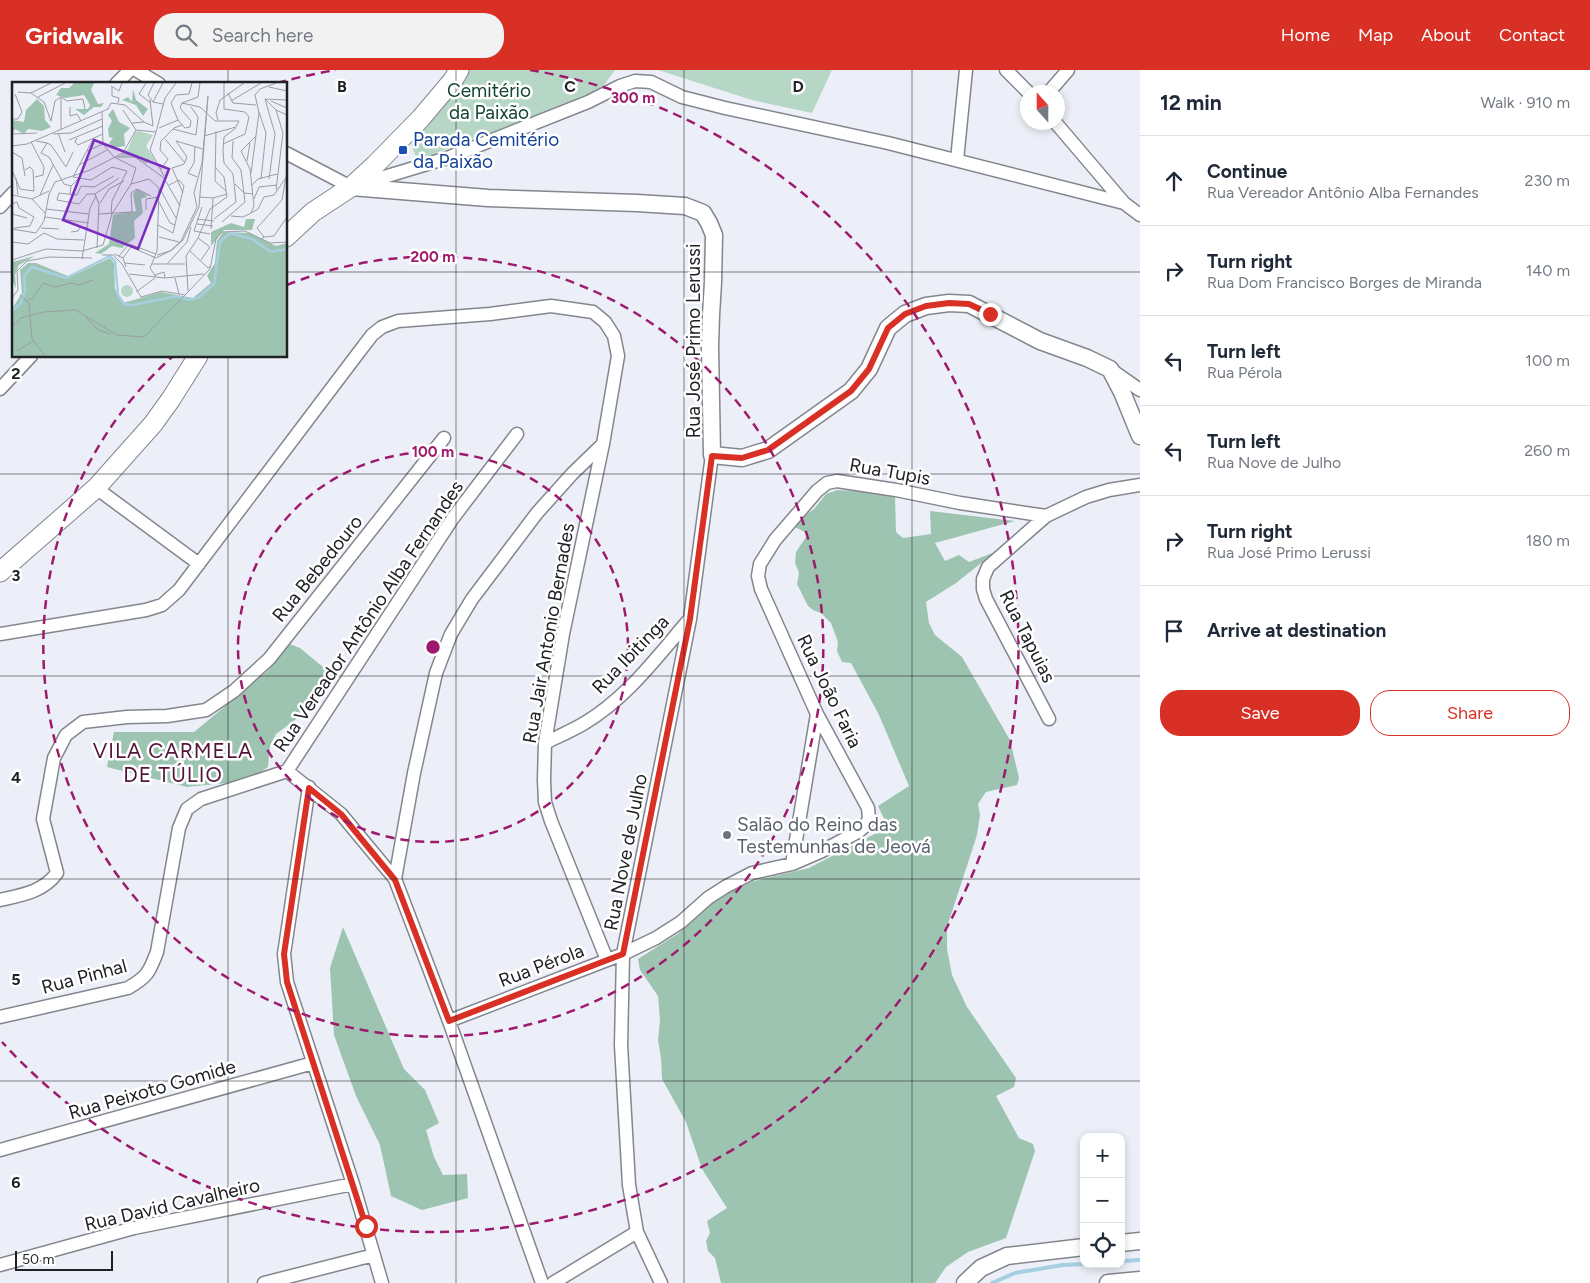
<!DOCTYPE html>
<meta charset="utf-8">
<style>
:root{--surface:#fff;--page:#f2f2f3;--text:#1f2937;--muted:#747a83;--line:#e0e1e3;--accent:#d93025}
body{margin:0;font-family:Figtree,sans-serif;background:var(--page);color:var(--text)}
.controls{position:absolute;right:15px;bottom:15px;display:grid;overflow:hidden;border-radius:10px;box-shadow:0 2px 8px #0003}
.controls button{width:45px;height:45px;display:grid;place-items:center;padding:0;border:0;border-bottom:1px solid var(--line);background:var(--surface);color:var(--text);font:25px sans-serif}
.compass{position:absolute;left:1020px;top:15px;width:45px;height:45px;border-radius:50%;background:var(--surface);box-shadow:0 2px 8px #0003;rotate:339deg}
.scale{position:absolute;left:15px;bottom:12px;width:98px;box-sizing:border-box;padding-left:5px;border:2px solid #202124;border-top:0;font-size:14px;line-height:18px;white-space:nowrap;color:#202124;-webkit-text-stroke:4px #fff;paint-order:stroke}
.stop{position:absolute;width:15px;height:15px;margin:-11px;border:4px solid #d93025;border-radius:50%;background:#fff}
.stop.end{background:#d93025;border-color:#fff;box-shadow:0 1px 5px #0008}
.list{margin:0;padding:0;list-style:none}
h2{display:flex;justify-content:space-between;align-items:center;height:65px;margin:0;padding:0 20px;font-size:21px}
h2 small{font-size:16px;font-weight:400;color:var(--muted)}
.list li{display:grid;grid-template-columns:32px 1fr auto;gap:15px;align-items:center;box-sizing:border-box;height:90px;padding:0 20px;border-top:1px solid var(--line)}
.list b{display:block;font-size:19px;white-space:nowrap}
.list p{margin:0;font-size:16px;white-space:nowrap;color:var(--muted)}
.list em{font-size:16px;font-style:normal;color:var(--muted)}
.actions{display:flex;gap:10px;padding:15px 20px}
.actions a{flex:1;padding:11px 0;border:1px solid var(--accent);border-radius:20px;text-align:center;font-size:18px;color:var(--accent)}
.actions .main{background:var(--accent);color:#fff}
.icon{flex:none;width:28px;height:28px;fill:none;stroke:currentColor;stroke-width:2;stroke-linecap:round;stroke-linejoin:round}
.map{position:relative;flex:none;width:1140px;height:1213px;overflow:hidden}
header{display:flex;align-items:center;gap:30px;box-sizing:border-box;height:70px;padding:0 25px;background:var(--accent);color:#fff}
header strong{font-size:24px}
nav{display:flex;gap:28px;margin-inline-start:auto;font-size:18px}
.search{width:350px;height:45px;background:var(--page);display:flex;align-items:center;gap:12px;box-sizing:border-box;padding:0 18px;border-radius:20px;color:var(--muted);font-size:19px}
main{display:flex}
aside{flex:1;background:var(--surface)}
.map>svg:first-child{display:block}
</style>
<header>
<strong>Gridwalk</strong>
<div class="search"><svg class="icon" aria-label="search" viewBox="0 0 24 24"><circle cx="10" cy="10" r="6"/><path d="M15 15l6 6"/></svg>Search here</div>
<nav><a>Home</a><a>Map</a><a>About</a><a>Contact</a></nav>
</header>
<main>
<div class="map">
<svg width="1140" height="1213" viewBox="0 0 1140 1213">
<rect width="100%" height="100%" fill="#eceff7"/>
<!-- green -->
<path fill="#b6d7c6" d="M470 0H615L602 18 509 56 417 90 411 74 460 18Z
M658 0H832L812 43 752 30Z"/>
<!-- forest -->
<path fill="#9dc4b0" d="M837 420 872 422 895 426 896 462 903 468 931 464 930 441 1015 451 935 473 945 491 959 485 969 492 995 482 956 513 926 532 929 553 935 565 962 587 1010 670 1019 708 1017 715 986 722 978 734 980 745 977 765 947 857V879L952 905 967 937 1016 1008 1014 1017 996 1026 1019 1068 1033 1074 1035 1081 1006 1168 968 1182 946 1197 935 1213H721L715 1188 708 1181 706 1171 710 1163 707 1151 727 1138 702 1099 686 1052 662 1009 661 988 658 970 660 950 658 926 640 900 638 889 679 863 706 834 754 811 809 798 888 757 878 736 909 716 879 645 851 593 842 592 837 581 838 572 831 553 821 543 813 540 808 536 797 514 799 503 795 493 796 482 808 464 795 457 805 445 814 439 826 424Z
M287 573 300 578 329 602 299 647 276 664 270 676 268 697 248 711 187 717 107 697 114 662H194L269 600Z
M343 857 404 999 425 1020 439 1053 426 1060 434 1087 443 1105 467 1104 468 1128 422 1140 391 1126 380 1075 356 1026 334 965 330 898Z"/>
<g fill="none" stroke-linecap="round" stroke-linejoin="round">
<!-- stream -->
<path stroke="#a7cfe2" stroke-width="4" d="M1121 1191 1140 1190
M992 1213 1015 1203 1063 1195 1084 1194"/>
<!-- minor casing -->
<g stroke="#83868d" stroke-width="15">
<path id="minor" d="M136 0 159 14
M1006 0 1028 22
M116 14 130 0
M1049 22 1068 0
M1055 52 1124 133
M286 83 351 117 447 88 588 32 620 16 635 11 651 12 682 27 725 38 888 73 1124 133 1140 145
M957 90 966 0
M0 137 14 122
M1110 299 1140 320
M0 319 31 286
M96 418 199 494
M0 564 146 540 162 535 179 520 359 282 372 265 382 257 398 251 490 244 551 236 593 242 605 252 614 266 618 286 603 374 563 564 545 673 544 710 545 732 551 751 607 890
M1049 649 986 529 983 519V509L988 497 1046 446 1086 427 1109 420 1140 415
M545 673C557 667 571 661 583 654 626 629 657 587 688 551
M287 701 341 744 395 809 449 951 542 1213
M287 701 453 448 517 364
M309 717 284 884 287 912 353 1114 382 1213
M792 794 817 644
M395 809 414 703 436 603 451 564 472 529 537 443 572 404 603 374
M0 830C22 825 43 822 57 803L43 749 54 688 66 665 83 652 127 647 167 646 206 640 234 621 269 589 444 368
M0 947 128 918C147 907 149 903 157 882L179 758 187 739 201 729 287 701
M449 951 623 884 656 868 681 852 708 828 725 817 752 803 792 794 822 781 858 762 866 755 869 748 868 738 817 644 761 519 758 506 760 494 775 470 817 421 827 413 837 411 896 420 960 433 1046 446
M0 1080 313 993
M0 1195 134 1158 353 1114
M264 1213 374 1185
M553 1213 637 1162
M661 1213 637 1162 629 1115 621 975 623 884 690 549 712 385"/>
</g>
<!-- tertiary casing -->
<g stroke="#83868d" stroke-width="19">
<path id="tertiary" d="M351 117 488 128 637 133 685 136 703 143 709 153 714 165 713 212 711 245 710 277 712 385 742 388 768 380 851 321 869 299 888 258 905 244 926 236 949 233 969 234 1040 271 1087 288 1110 299 1122 322 1140 366
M1121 1173 1140 1171
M965 1213 981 1198 1007 1186 1084 1177
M1108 1213 1140 1210"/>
</g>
<!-- secondary casing -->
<g stroke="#83868d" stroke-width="21">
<path id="secondary" d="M286 167 313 142 351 117 375 95 421 48 453 10 459 0
M0 502 96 418 153 354 171 329 198 286"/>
</g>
<!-- minor -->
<use href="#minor" stroke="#fff" stroke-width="12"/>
<!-- tertiary -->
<use href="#tertiary" stroke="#fff" stroke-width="16"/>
<!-- secondary -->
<use href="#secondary" stroke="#fff" stroke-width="19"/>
</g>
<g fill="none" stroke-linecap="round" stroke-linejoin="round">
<!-- route -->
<path stroke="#d93025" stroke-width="6" d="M366 1156 287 912 284 884 309 718 341 744 395 810 449 951 623 884 690 549 712 386 742 388 768 380 851 321 869 299 888 258 905 244 926 236 949 233 969 234 990 244"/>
</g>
<!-- grid -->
<path fill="none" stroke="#202124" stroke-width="1" stroke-opacity="0.55" d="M228 0V14M456 0V1213M684 0V1213M912 0V1213M0 202H14M286 202H1140M228 286V1213M0 404H1140M0 606H1140M0 809H1140M0 1011H1140"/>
<!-- distance rings -->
<g fill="none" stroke="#9d1a6c" stroke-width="2.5" stroke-dasharray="9 6">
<circle cx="433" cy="577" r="195"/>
<path d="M287 215A390 390 0 1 1 172 287"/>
<path d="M277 13A585 585 0 0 1 336 0M530 0A585 585 0 1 1 2 972"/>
</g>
<!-- markers -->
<rect fill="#1a4fb4" stroke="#fff" stroke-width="2" x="398" y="75" width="10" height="10" rx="2.5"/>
<circle fill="#6b7280" stroke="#fff" stroke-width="2" cx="727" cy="765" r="5"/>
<g text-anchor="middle" stroke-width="5" stroke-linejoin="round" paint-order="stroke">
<!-- park labels -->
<g font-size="19" fill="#124430" stroke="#fff">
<text x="489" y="27">Cemitério<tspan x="489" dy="22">da Paixão</tspan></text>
</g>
<!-- transit labels -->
<g font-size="19" fill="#164399" stroke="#fff" text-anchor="start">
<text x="413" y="76">Parada Cemitério<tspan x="413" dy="22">da Paixão</tspan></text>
</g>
<!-- street labels -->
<g font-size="19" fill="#202124" stroke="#fff">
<text transform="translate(693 271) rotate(-90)" y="7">Rua José Primo Lerussi</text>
<text transform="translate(890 401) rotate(10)" y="7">Rua Tupis</text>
<text transform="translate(317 498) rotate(-51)" y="7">Rua Bebedouro</text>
<text transform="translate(368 546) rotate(-56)" y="7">Rua Vereador Antônio Alba Fernandes</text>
<text transform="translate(548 563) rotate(-80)" y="7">Rua Jair Antonio Bernades</text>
<text transform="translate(1028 566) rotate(63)" y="7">Rua Tapuias</text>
<text transform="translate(630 584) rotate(-46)" y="7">Rua Ibitinga</text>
<text transform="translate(830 621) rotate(64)" y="7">Rua João Faria</text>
<text transform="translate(625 782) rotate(-79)" y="7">Rua Nove de Julho</text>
<text transform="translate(541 895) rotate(-21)" y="7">Rua Pérola</text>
<text transform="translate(84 906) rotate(-15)" y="7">Rua Pinhal</text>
<text transform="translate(152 1019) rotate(-16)" y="7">Rua Peixoto Gomide</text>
<text transform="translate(172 1134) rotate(-13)" y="7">Rua David Cavalheiro</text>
</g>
<!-- worship labels -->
<g font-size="19" fill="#5b616d" stroke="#fff" text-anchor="start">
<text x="737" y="761">Salão do Reino das<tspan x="737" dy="22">Testemunhas de Jeová</tspan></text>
</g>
<!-- quarter labels -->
<g font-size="21" letter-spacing="1" fill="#521438" stroke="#fff">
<text x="173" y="688">VILA CARMELA<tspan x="173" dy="24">DE TÚLIO</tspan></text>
</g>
</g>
<!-- overview -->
<g transform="translate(12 12)">
<rect width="275" height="275" fill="#eceff7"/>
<path d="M127 49 141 53 134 64 144 80 138 78 134 82 123 74 107 75 116 67 123 50ZM109 209a6 6 0 1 1 12 0a6 6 0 1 1-12 0Z" fill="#b6d7c6"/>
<path d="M62 1H82L79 8 86 22 92 21 89 25H82L72 33 63 27H76L78 23 72 13 53 16 44 13 49 6H57ZM121 7 124 18 136 27 131 34 124 23 110 18 116 15 120 20ZM25 17 32 24 33 38 39 45 30 49 16 47 12 52 3 47 0 51V38L12 40 14 28ZM101 27 107 40 118 46 112 52 113 64 101 66 97 61 101 56 97 55 96 47 100 39 96 33ZM125 107 137 114 132 113 135 115 129 117 131 131 122 139 123 156 110 166 100 164 89 172 83 171 97 162 101 133 124 129 121 112ZM234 137H243L240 148H212L199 164V150L219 141 232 145ZM211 150 237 151 264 164 275 161V274H0V227L10 211 8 188 16 181H24L58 195 98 176 102 181 103 207 111 221 149 210 181 216 199 201 195 194 203 181 205 159ZM23 174 7 183 3 193 4 206 0 198V180Z" fill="#9dc4b0"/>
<path fill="none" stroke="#a7cfe2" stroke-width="2.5" d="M0 229 9 221 13 209 12 194 20 185 54 196 98 174 103 179 106 213 112 222 121 223 165 214 177 218 186 216 202 202 208 160 218 151 240 157 259 170 275 167"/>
<path fill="none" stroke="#9a9da3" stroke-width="1" d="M134 1 127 12 139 21M142 1 136 13 141 20 151 22M99 4 107 9 110 1M100 5V14L107 16 106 21M257 5 275 9M6 10 19 11 32 20 39 39 43 19 49 15M19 11 39 1M216 11 221 21 244 23M26 15 53 1M49 15 55 19 71 17 73 27M0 17V32M253 17 263 52 257 97M253 17 264 28 275 33M253 17 275 18M219 19 249 1M259 19 275 26M141 20 151 1M170 21 186 15 188 1M58 25V34L65 32 69 39M111 28 124 48M264 28 271 51 264 108M90 30 91 62 102 75 124 86 119 102 137 97 147 106 145 169 138 186 144 195M247 30 254 51 249 97M0 37H6L10 30 3 12M166 38 159 21 164 13 177 12 180 1M206 38 204 31 208 18 232 1M120 41 132 40 141 44 138 18M147 46 166 38 173 46 178 45 179 39 168 26 170 21 188 25 203 39H227L224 45 192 54M49 47V16M161 47 184 53 186 35 179 25M204 49 203 99 214 109M144 50 138 68 152 94M46 51 53 70M0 52 25 51M41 52 59 51 90 37M65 56 63 60 66 63 91 52M81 57 61 95 79 98 100 85 115 89 100 119 99 132M153 57 173 81M57 58 91 44M24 59 35 61 29 71 37 75 52 102 59 104M19 60 32 85 31 93 23 95M35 61 39 63 54 85 61 70M211 62 233 52 237 35 233 30 212 27V1M0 64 15 62 96 27 99 21 113 23 132 40M183 64 182 81 176 91 185 95M75 69 91 62M0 70 10 76 13 94M105 75H123L152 96 168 124M235 79 238 61M67 83 95 68M149 87 156 77 148 68 149 59 162 46 170 43M0 88 8 107 22 109 21 88 18 85 13 88M239 91 247 31 243 13 248 7 264 1M4 96 6 113M223 102 232 111 241 112M240 103 246 97 265 92M148 107 164 136M171 111 160 86 172 82 175 75 164 59 191 67M83 112H75L67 122 45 118 47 111 65 113 69 104 82 105 102 94M83 112 87 122 85 166M83 112 107 96M0 113 20 117 33 131M28 113 41 83M58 113 59 104 67 96M187 115 201 116 215 112M20 117 37 109M242 117 247 105 265 103M147 120 158 141 163 143M88 121 97 107 112 99M0 122 5 120 7 126 22 135 18 144 2 146M34 127 77 132M134 128V117L147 115M239 131 246 127 252 115 262 113 273 97M0 132 15 136M87 132 120 130 119 111 125 107 139 114M219 134 231 135 239 131 242 124 238 87 229 69 244 54M33 135 77 141M185 137 202 139M202 137 224 120 221 92 212 81 211 69 212 55 224 46M210 140 233 120 229 88 220 76 221 59M185 142 201 144M146 143 161 151 172 104 167 98 157 103M29 146 47 147M0 147 24 151 32 139 37 112 43 100 78 88 111 71 124 48 144 50 153 16 164 1M199 147 201 116M182 149 190 125M182 149 198 152M59 150 66 149 68 145 76 146M147 155 167 160M252 155 262 154 275 135M186 156 198 165 189 178M250 157 252 155 245 146 270 118 275 89M0 160 16 162 32 151 45 157 72 158M178 169 196 186 199 184M102 172 111 176 114 185M90 173H101L110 182 129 215 150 209 173 213 198 187 204 157 209 150 233 149 258 161 275 160M107 174 117 162 144 172M111 176 119 165 144 176M144 176 160 168 171 158 187 125 196 14 190 81 182 111 185 125 169 159 158 169 145 173M70 177 78 126 84 114M0 178 34 167 70 169 91 163 100 132 119 102M113 181 133 183M140 182H173M155 182 175 160 179 145M117 192 153 196 192 192M143 193 152 190 153 196M163 196 167 212M176 209 174 174 186 156 198 127 215 115 212 95 203 85M124 210 143 196M8 213 17 221 20 257 33 274M0 216 6 208 5 189 15 179 37 175 80 176M16 218 21 216 31 201 43 205 59 201 67 203 81 198M62 227 105 253 132 255 173 213M74 235 86 248 99 252M0 244 9 236 31 230 62 228M5 269 21 259"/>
<path fill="#7b2cbf" fill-opacity="0.15" stroke="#7b2cbf" stroke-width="2.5" d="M82 58 157 87 126 167 51 138Z"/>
<rect width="275" height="275" fill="none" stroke="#202124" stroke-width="2.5"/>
</g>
<g font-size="16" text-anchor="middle" font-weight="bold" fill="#202124" stroke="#fff" stroke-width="5" stroke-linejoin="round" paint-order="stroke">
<text x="342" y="22">B</text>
<text x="570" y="22">C</text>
<text x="798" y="22">D</text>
<text x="16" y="309">2</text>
<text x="16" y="511">3</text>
<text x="16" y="713">4</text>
<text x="16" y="915">5</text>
<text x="16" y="1118">6</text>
</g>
<circle cx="433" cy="577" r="8" fill="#9d1a6c" stroke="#fff" stroke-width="2.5"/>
<g font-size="15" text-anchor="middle" font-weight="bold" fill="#9d1a6c" stroke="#fff" stroke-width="5" stroke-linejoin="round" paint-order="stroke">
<text x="633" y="33">300 m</text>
<text x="433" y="192">200 m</text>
<text x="433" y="387">100 m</text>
</g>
</svg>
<div class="controls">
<button>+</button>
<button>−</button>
<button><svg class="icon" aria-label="locate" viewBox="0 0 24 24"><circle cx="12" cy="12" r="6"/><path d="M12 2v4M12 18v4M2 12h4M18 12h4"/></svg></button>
</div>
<svg class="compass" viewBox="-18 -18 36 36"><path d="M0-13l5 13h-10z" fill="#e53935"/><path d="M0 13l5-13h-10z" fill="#747a83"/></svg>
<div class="scale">50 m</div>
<div class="stop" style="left:366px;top:1156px"></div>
<div class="stop end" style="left:990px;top:244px"></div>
</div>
<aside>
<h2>12 min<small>Walk · 910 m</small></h2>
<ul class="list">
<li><svg class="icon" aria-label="ahead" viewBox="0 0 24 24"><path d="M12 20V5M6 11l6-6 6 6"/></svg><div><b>Continue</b><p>Rua Vereador Antônio Alba Fernandes</p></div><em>230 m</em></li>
<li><svg class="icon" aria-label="right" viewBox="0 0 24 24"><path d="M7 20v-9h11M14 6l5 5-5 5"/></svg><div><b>Turn right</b><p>Rua Dom Francisco Borges de Miranda</p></div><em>140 m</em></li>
<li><svg class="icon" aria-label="left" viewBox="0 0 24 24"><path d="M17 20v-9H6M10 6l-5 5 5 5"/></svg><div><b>Turn left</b><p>Rua Pérola</p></div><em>100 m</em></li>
<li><svg class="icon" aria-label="left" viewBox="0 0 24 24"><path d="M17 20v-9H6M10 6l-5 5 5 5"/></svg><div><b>Turn left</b><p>Rua Nove de Julho</p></div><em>260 m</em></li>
<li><svg class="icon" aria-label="right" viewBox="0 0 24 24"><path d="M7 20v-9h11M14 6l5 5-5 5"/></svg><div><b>Turn right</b><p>Rua José Primo Lerussi</p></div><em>180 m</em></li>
<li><svg class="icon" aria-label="arrive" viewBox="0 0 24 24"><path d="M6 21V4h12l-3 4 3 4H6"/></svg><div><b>Arrive at destination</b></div></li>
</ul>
<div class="actions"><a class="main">Save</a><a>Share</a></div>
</aside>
</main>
